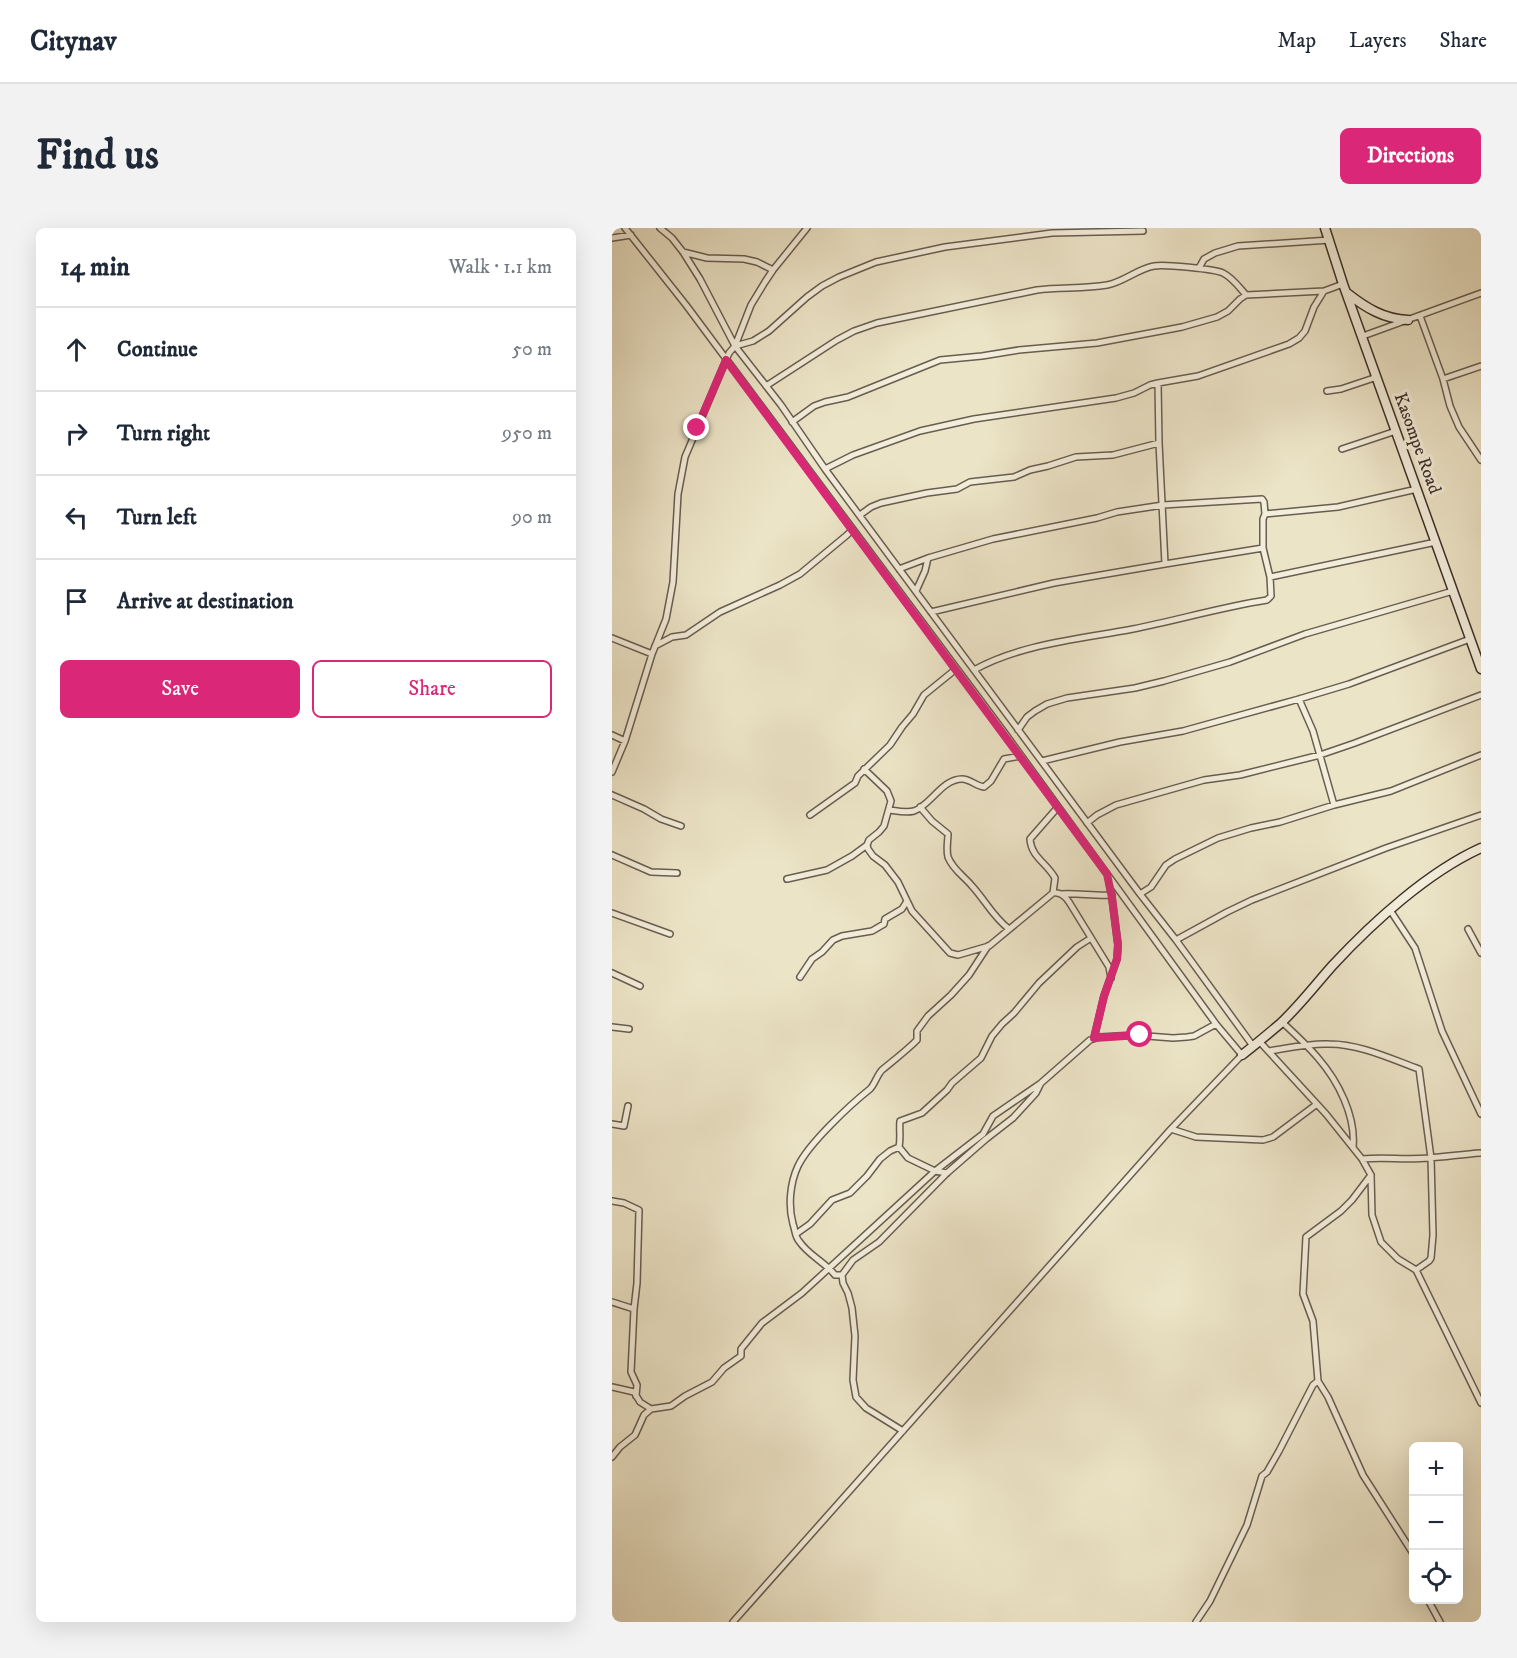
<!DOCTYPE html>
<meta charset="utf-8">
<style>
:root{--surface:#fff;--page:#f2f2f3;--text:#1f2937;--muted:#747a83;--line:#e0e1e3;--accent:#db2777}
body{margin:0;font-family:"IM FELL DW Pica",serif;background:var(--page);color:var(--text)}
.controls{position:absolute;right:18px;bottom:18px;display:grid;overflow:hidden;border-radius:9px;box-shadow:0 6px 24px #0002}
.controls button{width:54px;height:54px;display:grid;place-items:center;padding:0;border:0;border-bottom:2px solid var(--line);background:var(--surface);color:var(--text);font:30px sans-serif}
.stop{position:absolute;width:18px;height:18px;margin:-14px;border:4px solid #db2777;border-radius:50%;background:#fff}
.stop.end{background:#db2777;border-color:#fff;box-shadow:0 2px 6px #0008}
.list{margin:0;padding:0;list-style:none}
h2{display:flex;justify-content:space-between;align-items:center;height:78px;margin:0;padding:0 24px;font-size:26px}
h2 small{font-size:20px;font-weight:400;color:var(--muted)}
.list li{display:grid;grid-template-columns:39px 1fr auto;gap:18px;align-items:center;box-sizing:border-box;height:84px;padding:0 24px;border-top:2px solid var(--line)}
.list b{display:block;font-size:22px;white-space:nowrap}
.list em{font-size:20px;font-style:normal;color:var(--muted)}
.actions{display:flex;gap:12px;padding:18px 24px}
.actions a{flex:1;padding:14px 0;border:2px solid var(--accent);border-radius:9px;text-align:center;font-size:21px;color:var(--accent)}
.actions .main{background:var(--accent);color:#fff}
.icon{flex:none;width:33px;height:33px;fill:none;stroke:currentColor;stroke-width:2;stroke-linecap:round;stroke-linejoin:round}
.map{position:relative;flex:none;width:869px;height:1394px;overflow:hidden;border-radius:9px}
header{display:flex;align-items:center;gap:36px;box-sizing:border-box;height:84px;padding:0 30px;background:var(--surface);border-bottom:2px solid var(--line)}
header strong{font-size:28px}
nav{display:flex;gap:33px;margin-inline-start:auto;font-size:21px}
.intro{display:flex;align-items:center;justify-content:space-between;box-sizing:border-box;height:144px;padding:0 36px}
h1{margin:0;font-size:42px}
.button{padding:15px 27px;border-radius:9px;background:var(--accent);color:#fff;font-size:21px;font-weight:700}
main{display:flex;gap:36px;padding:0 36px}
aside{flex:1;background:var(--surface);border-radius:9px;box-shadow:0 6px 24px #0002}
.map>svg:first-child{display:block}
</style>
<header>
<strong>Citynav</strong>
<nav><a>Map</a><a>Layers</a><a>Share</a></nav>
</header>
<div class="intro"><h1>Find us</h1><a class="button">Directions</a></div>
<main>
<aside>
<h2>14 min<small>Walk · 1.1 km</small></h2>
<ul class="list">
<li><svg class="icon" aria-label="ahead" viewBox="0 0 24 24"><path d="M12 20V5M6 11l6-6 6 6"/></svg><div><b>Continue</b></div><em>50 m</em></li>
<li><svg class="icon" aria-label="right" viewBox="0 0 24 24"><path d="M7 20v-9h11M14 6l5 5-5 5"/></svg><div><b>Turn right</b></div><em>950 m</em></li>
<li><svg class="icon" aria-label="left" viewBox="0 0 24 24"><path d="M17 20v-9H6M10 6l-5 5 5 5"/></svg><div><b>Turn left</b></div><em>90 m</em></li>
<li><svg class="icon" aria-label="arrive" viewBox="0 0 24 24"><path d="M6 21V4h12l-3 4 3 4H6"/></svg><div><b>Arrive at destination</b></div></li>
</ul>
<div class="actions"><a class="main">Save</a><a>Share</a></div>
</aside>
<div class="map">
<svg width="869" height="1394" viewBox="0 0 869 1394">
<rect width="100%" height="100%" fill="#ece4c7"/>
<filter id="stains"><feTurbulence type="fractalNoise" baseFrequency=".00333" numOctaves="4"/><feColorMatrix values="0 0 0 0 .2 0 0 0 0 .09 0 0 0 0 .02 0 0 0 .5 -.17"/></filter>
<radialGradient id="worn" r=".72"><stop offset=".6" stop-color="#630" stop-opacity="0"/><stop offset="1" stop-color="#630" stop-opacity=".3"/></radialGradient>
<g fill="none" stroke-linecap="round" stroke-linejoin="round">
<!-- street casing -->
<g stroke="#685d50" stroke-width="8">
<path id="street" d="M13 0 74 77 392 504 604 796 630 827 559 901 121 1394
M48 0 60 10 71 24 88 51 123 118 169 177 213 241 528 666 564 712 641 818
M0 10 19 7
M71 24 95 30 132 31 145 34 161 42
M587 40 592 31 603 25 626 18 718 12
M808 88 831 151 838 178 847 199 869 232
M751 108 869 65
M123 118 141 113 157 103 195 69 210 58 227 49 264 34 333 19 440 5 531 3
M831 151 869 138
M154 158 225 112 242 103 265 95 425 62C448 59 472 61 495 57 512 54 525 41 542 38 551 36 603 41 611 45 621 50 627 59 634 67
M715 163 729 161 765 149
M180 194 202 178 213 174 236 169 328 132 370 128 407 122 485 115 570 99 605 89 616 83 628 71 634 67 712 63
M547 215 553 336 651 320 658 349
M730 221 784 203
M213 241 241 227 308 203 362 191 504 170 522 165 538 157 546 155 586 148 677 116 687 110 693 103 702 79 712 63 731 56
M248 287 259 279 269 275 315 265 345 261 358 254 402 249 418 242 436 238 464 229 501 227 547 215 546 155
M651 320V291L653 286 726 279 805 261
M287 341 316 330
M304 363 313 343 316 330 381 311 485 290 505 284 551 277 650 271 652 274 653 286
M319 384 442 355 553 336
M0 410 40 426
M43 418 60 409 74 407 108 384 168 357 188 346 235 307 240 302
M362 442C408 416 469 411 521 401 566 392 610 379 655 372L659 368 658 349 824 314
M687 471 701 503 722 577
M406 502 415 489 423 483 435 476 455 470 523 460 552 453 618 434 693 406 841 363
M0 507 13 513
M430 533 508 514 571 503 687 471 737 456 858 411
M252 541 275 563 279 573 272 598 267 604 257 612 255 617 256 621 261 628 273 637 286 654 300 683 338 725 346 727 377 718 441 665C448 664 453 668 457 674L497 739 499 750
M0 544 13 513 40 426 54 391 61 354 66 266 73 229 117 125 123 118 139 77 153 54 161 42 195 0
M0 567 32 581 49 591 69 598
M308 579 320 593 336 606C336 613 334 621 336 629 341 642 352 648 360 658 373 672 381 689 397 701
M278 582C285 583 294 585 302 583 319 577 330 551 350 551 358 551 364 558 372 559L379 553 392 531 409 528
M198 587 243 555 246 548 278 517 290 499 301 486 312 467 344 441
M475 595 485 587 504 577 592 552 628 547 708 527 743 515 869 467
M0 627 39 644 65 645
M175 651 215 642 240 628 255 617
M441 665 443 650C435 635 419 629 418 611L446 579
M449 666C466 665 482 668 500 667
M528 666 539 659 554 637 563 631 606 610 639 600 668 594 722 577 779 563 869 527
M778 682 803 720 830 803 869 886
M0 685 58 706
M856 701 869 725
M564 712 615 684 640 672 774 620 869 587
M0 745 28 758
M188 749 200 731 210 724 221 712 230 708 260 703 272 696 273 691 290 681 295 673
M670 794C682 805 695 817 706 830 726 853 744 888 741 919
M0 799 17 801
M482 810 492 768 505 731 506 717 500 670 496 648
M647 813 714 886 750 931 759 947 760 987 769 1014 786 1031 804 1042 869 1175
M657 823C677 820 697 815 717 816 748 816 779 831 807 841L819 930 821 1007 819 1030 817 1033 804 1042
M0 896 12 898 16 878
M559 901 584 909 651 912 661 909 705 876
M750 931C772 929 794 932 817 930 834 929 851 926 869 925
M335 945 323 943 296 930 287 919C289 909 287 902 288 893L310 885 335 862 340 855 369 830 380 808 390 796 402 785 427 755 465 719 479 710
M0 973 12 975 27 982 25 1055 22 1081
M184 1006 198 996 220 972 238 965 255 948 268 931 278 923 287 919
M230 1047H223C213 1034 196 1027 187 1013 183 1009 183 1001 181 996 176 978 178 955 186 938 197 915 238 877 258 861 263 856 265 847 270 842 282 832 294 823 305 812V803L316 788 339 767 357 747 376 718
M0 1074 22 1081 19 1144 25 1157 24 1168
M706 1153 716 1169 751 1247 802 1327
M0 1159 22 1164 28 1174 39 1181
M291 1203 254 1180 244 1169 241 1152 243 1108 240 1080 236 1065 231 1055 230 1047 241 1032 267 1014 335 945 374 911 401 890 424 865 428 857
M0 1229 8 1219 23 1207 32 1187 39 1181 59 1178 73 1168 100 1154 112 1140 129 1128V1121L150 1095 190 1065 323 943 371 906 381 888 429 855 478 812 488 809 522 807 561 810 575 809 582 808 604 796
M816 1372 828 1394
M584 1394 598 1373 635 1297 650 1248 655 1244 667 1223 701 1157 706 1153 701 1093 691 1066 694 1009 729 983 740 972 759 947"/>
</g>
<!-- secondary casing -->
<g stroke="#3c3029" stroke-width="11">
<path id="secondary" d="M713 0 731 56 869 441
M735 65C754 80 772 91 796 92
M630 827C643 817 656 806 669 795 688 777 704 756 721 737 761 694 816 644 869 620"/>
</g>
<!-- street -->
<use href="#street" stroke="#f3eddb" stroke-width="5"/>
<!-- secondary -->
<use href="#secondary" stroke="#f3eddb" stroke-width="8"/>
</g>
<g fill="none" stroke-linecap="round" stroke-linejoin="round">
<!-- route -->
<path stroke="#db2777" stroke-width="8" d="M85 200 114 132 495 646 500 670 506 717 505 731 492 768 482 810 528 807"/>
</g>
<g text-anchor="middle" stroke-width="6" stroke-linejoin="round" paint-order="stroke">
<!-- street labels -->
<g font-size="18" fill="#3c3029" stroke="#f3eddb">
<text transform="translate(806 215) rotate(70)" y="6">Kasompe Road</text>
</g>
</g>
<rect width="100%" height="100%" filter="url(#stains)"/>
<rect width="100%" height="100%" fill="url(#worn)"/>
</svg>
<div class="controls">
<button>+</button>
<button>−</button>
<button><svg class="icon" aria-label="locate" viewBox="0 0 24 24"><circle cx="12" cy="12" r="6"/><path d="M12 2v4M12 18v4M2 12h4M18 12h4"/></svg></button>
</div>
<div class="stop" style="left:528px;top:807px"></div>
<div class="stop end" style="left:85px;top:200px"></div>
</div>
</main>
